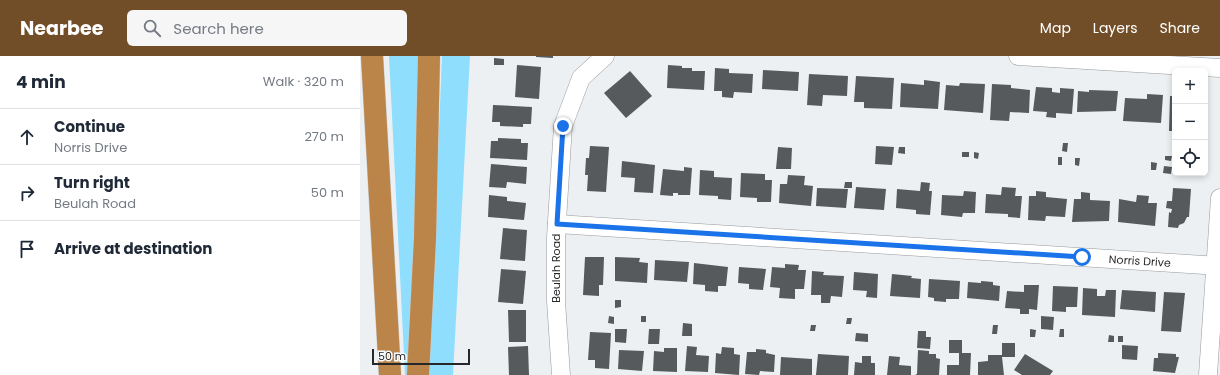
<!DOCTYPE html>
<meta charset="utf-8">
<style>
:root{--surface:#fff;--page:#f6f6f7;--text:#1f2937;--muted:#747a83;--line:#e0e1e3;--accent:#714e27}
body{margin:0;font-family:Poppins,sans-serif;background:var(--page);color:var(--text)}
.controls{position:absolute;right:12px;top:12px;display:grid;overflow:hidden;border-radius:6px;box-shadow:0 2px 6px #0003}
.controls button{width:36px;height:36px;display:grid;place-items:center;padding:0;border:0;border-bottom:1px solid var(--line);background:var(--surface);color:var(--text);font:20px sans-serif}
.scale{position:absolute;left:12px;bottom:10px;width:98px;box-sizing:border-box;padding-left:4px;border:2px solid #262728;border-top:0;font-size:11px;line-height:14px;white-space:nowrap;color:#262728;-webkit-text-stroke:3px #fbfeff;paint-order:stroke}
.stop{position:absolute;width:12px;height:12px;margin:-9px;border:3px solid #1a73e8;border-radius:50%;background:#fff}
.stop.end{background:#1a73e8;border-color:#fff;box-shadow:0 1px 4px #0008}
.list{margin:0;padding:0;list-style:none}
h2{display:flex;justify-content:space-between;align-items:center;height:52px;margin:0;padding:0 16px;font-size:17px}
h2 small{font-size:13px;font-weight:400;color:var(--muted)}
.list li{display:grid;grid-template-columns:26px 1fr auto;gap:12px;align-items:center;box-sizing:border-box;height:56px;padding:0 16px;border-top:1px solid var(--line)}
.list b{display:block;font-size:15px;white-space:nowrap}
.list p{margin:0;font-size:13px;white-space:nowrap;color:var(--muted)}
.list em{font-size:13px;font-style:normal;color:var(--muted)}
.icon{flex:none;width:22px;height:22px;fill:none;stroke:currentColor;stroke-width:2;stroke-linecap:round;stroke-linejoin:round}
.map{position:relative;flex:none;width:860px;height:319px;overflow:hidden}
header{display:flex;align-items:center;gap:24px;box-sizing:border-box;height:56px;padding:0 20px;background:var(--accent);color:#fff}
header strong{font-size:19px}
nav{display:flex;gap:22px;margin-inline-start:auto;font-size:14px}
.search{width:280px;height:36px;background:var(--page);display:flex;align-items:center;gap:10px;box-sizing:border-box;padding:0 14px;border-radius:6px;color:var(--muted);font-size:15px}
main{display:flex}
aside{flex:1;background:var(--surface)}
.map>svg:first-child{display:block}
</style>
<header>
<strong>Nearbee</strong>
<div class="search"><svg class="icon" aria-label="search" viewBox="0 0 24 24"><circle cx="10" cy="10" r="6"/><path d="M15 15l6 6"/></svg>Search here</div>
<nav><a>Map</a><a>Layers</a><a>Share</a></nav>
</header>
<main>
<aside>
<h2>4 min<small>Walk · 320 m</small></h2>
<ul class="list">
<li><svg class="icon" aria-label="ahead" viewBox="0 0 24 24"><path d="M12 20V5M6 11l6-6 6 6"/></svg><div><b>Continue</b><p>Norris Drive</p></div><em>270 m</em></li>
<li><svg class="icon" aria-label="right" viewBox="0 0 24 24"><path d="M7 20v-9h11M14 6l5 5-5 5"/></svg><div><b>Turn right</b><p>Beulah Road</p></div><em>50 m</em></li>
<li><svg class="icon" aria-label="arrive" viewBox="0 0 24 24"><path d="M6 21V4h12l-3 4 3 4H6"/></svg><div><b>Arrive at destination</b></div></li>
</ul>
</aside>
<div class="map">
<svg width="860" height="319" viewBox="0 0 860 319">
<rect width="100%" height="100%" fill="#edf0f2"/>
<!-- green -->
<path fill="#8fdefe" d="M29 0H60L52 319H45Z
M82 0H110L93 319H69Z"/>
<!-- building -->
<path fill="#575a5c" d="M176 0H193V2L176 1Z
M134 2 144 3V9H134Z
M157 9 181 11 179 43 155 41Z
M308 9 322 10V12H332V15H345L344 34 307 32Z
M355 12 369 13V17L393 18 392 37 374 36 373 42 362 41V35H354Z
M403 14 439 16 438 35 402 33Z
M270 15 292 40 266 62 244 37Z
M449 18 488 20 487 40 463 39 462 50 447 49Z
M496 20 534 22 532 53 504 52V46H494Z
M564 24 580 26 578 53 540 51 541 27 564 29Z
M600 27 625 28 623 57 584 54 586 29 599 30Z
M632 28 651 29V32L670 34 669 57 650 56 649 65 630 64Z
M676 31 692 32V36L700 37V32L714 33 712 58 696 57V62L686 61 687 56 673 55Z
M729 34 758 35 756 55 717 56 718 35 729 36Z
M787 38 803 39 801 67 763 65 765 42 787 43Z
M810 40H815V75H809Z
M133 49 172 51 171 68H163V71L140 70V66H132Z
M138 82 161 83V87H168L167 104 130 102 131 85H138Z
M703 87H708L707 96 702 95Z
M230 90 249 91 246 136 227 135 228 119H225L226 102H229Z
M516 90 534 91 532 109 515 108Z
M418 91 432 92 431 113H416Z
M539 91H545V98L538 97Z
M602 96H609V101H602Z
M614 96 619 97 618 103 614 102Z
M805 100H812L811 105 805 104Z
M698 101H702V109H698Z
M715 102H720L719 110 715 109Z
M262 105 295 109 293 137 274 136 275 122 261 121Z
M791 106 797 107 796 114H791Z
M131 108 167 111 166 128 147 126 146 132 129 131Z
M804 110 812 111 811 118 803 117Z
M324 111 332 112 330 139H318V137H313V140L300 139 303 113 324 115Z
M340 114 354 115V121L372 122 371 144 358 143V140L339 139Z
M381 117 405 118V124H412L411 146H397V142L380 141Z
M428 119 445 120 444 129 453 130 451 150 419 147 420 128H427Z
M485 126H492V132H484Z
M561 126 570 127 569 135H572L570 159 556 158V154L536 152 537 133 560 135Z
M496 131 526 133 524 154 494 152Z
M642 131 656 132 655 140H662L660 162 648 161V158L625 157 626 138 641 139Z
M457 132 488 133 486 152 456 150Z
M813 132 831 133 829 161H827L824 167 819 169 818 172 808 171 809 156 811 157 812 153 806 152 807 145H812Z
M604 135 616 136 615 157H603L602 161 581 159 582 139 603 140Z
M676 135 686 136V141L707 143 705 161 686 160 685 165 668 164 669 140H676Z
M721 136 730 137V144L750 145 749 165 712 166 714 143H721Z
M129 139 147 141V145L166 147 164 164 128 161Z
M777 139 789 140 788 147H797L795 170 758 166 759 143 776 146Z
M143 172 167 174 165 205 140 203Z
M225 201H244L243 229H239V240L223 239Z
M255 201 280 202 279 206 288 207 287 227 255 225Z
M295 204 329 206 327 226 294 224Z
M334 207 368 211 366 230H358V236L345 235V229L333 228Z
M425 208 439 209 438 214H446L444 233H435V243L419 242 420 232 410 231 412 211 425 212Z
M379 211 406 213 403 234 389 233V228L378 227Z
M141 213 166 215 163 248 138 246Z
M452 215 464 216 463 219 484 220 482 241 471 240 470 247H461V239H451Z
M494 216 518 218 517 242 506 241 507 235 493 234Z
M532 218 552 220 551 222 561 223 560 242 530 240Z
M569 223 600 225 599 243H586V246L574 245V242L568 241Z
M621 225 633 226V229L640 230 639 245 607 242 608 226 621 227Z
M664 229H679L677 254 669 253V258H660V253L645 252 647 235 664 236Z
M693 230 718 231 717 251H706V256L692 255Z
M723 232 737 233V240H745L746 234H756L755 261 722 259Z
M762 234 796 236 795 256 760 253Z
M804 236 825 237 821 276 801 275Z
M255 244H261V251L255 252Z
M148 254H166V286H149Z
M249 260 254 261V268L248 267Z
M281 260H286V266H281Z
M681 260 694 261 693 274 681 273Z
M487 262H492L491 268H486Z
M323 267 332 268V280H322Z
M451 269H456L455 275H450Z
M633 269H638L637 278H632Z
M255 273H267L266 287 255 286Z
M289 273H300L299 288H288Z
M670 273 676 274 675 281H670Z
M700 273H704V281H699Z
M558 275H566V281H571L570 293 557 292Z
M230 276 251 277 249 313 235 312V304H228Z
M496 277 508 278V286L495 285Z
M749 279 754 280V286H748Z
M758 280H763V286H758Z
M589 284H602V297H611L610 319H587V309H599V297H589Z
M642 287H655V301H642L644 319H618V306L628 305V299H642Z
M762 289 778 290 777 304 762 303Z
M168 290 169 319H149L148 291Z
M327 290 337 291 336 299 349 300 348 316 325 315Z
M362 291 374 292V298L380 299 379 319 355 317 356 297 361 298Z
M304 292H317V316L293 315 294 295 304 296Z
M396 293 406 294V297L415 299 414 316 400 315 399 319 385 318 387 296H396Z
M259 294 284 295 282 315 258 313Z
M558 294 569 295V298H576V302L580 303 579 319H555L557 318Z
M798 297 816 298V301H819L815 317 793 315 794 302H798Z
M458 298 489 300 488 319H456Z
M665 298 693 315 690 319H662L654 314Z
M502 300H511V307H515V319H494L495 306 502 307Z
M529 300 540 301 539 309 551 310V319H527Z
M421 301 452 303V319H420Z"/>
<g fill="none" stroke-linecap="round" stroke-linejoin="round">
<!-- minor casing -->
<g stroke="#979a9c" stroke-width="19">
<g id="minor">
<path d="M658 0 860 12"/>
<path id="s1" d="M197 168 860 210"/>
<path id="s2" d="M201 319 196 245V181L203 70 221 22 245 0"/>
<path d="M848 319 860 142"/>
</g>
</g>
<!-- highway casing -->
<g stroke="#cbcbcb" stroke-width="23">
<path id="highway" d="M12 0 30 319
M58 319 65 182 69 0"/>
</g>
<!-- minor -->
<use href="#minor" stroke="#fff" stroke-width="18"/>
<!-- highway -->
<use href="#highway" stroke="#bb8449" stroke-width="22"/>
</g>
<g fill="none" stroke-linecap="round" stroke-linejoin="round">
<!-- route -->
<path stroke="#1a73e8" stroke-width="5" d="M203 70 197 168 722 201"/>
</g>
<g text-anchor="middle" stroke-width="4" stroke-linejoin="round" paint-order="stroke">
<!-- street labels -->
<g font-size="11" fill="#262728" stroke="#fbfeff">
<text dy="4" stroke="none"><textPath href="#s1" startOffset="584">Norris Drive</textPath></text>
<text dy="4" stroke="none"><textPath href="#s2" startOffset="107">Beulah Road</textPath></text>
</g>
</g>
</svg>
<div class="controls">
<button>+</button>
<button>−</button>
<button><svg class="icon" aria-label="locate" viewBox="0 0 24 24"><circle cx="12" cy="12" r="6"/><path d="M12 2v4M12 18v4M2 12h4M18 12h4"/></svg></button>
</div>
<div class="scale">50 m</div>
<div class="stop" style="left:722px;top:201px"></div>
<div class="stop end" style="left:203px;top:70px"></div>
</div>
</main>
